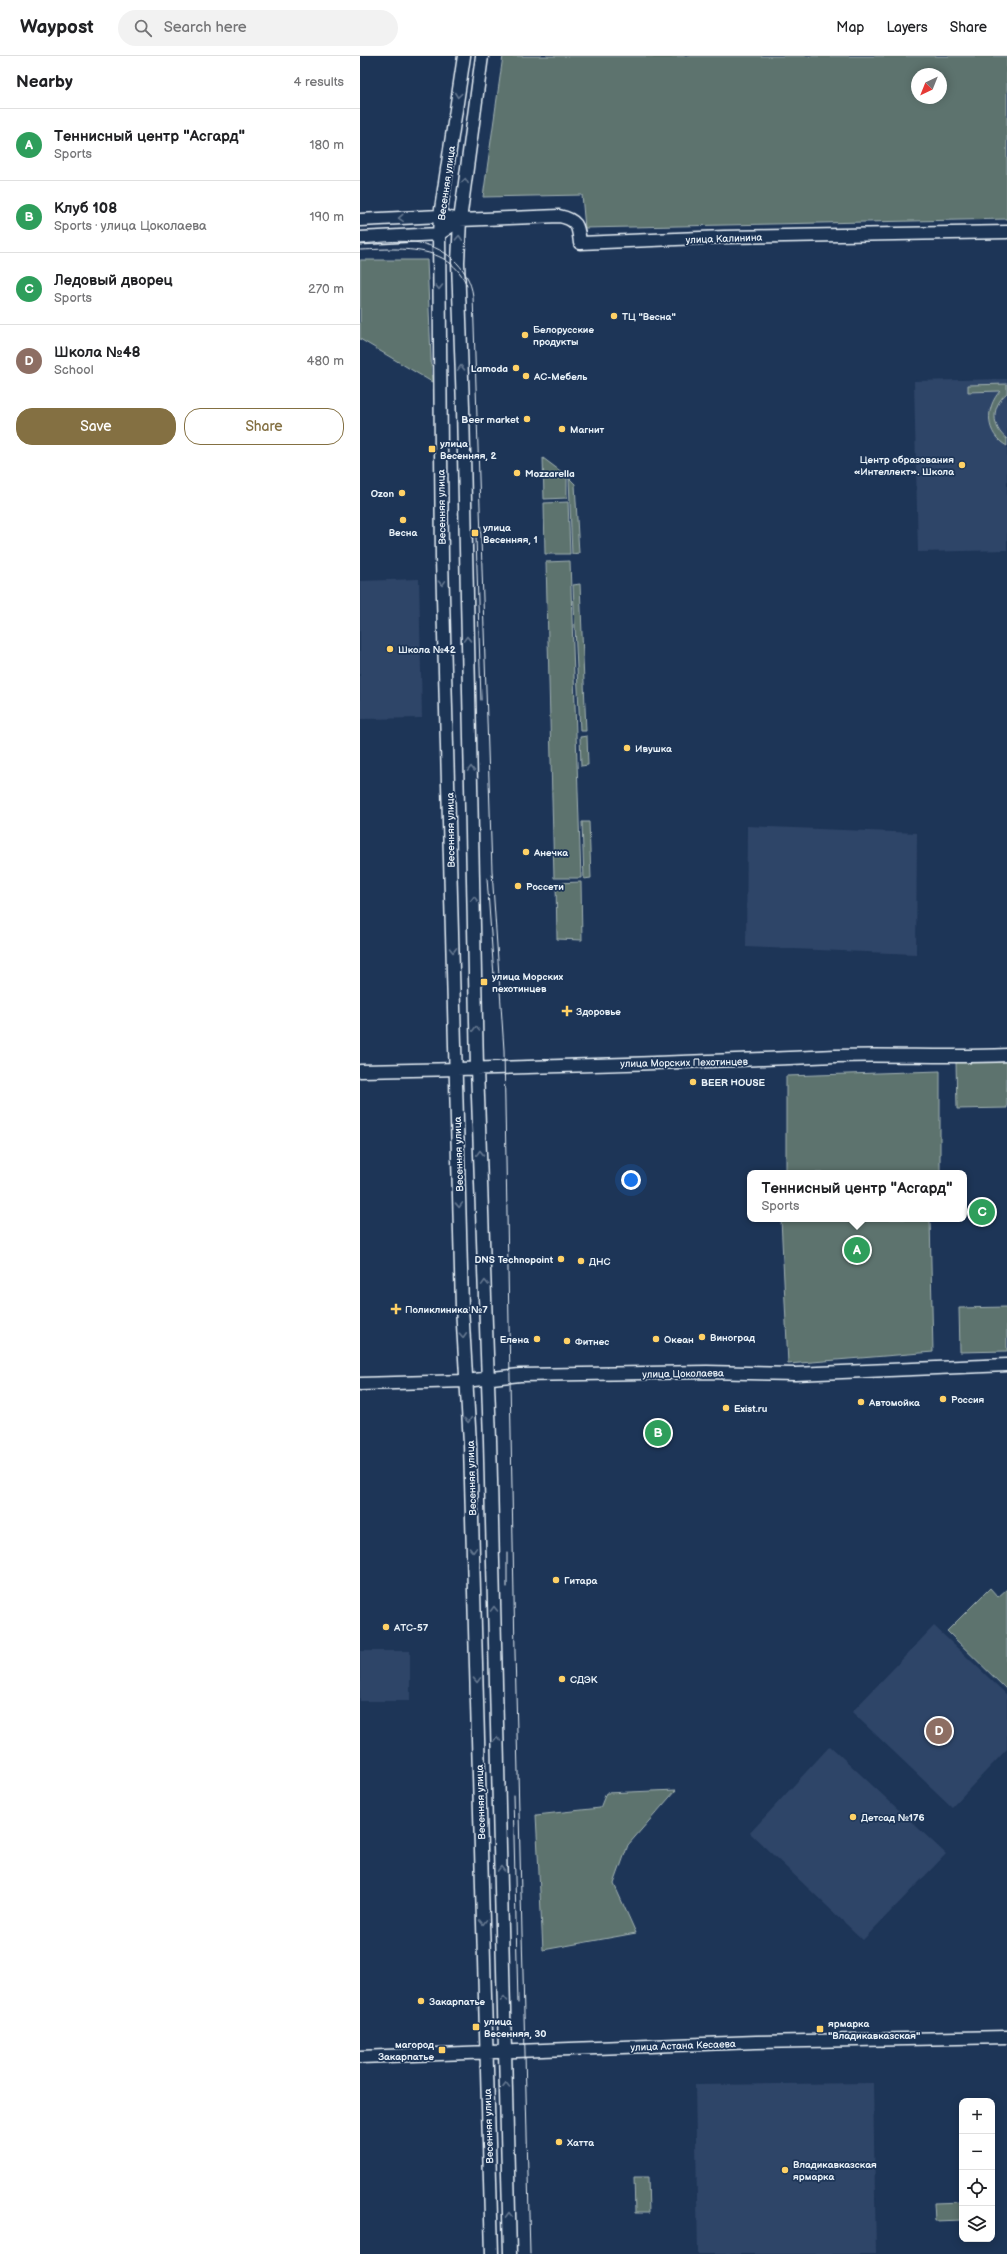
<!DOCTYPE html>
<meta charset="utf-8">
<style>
:root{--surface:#fff;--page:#f2f2f2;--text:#202124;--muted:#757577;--line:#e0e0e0;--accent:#847042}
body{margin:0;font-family:"Balsamiq Sans",sans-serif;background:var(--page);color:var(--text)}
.controls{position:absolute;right:12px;bottom:12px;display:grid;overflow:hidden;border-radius:8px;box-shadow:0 2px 10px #0003}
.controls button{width:36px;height:36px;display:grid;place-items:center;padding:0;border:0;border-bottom:1px solid var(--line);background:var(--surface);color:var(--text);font:20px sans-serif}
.compass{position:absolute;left:551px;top:12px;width:36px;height:36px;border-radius:50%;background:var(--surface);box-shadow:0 2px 10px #0003;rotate:223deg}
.you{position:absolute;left:271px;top:1124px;width:14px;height:14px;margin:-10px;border:3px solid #fff;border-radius:50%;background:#1a73e8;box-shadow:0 0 0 6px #1a73e833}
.badge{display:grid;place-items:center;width:26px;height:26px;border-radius:50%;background:var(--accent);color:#fff;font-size:13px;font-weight:700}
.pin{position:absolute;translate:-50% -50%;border:2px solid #fff;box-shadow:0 1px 4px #0006}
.popup{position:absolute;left:387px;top:1114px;width:220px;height:52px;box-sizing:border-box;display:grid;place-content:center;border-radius:8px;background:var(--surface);filter:drop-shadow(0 1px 3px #0005);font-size:13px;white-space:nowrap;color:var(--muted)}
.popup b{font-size:15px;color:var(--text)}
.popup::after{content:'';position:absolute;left:50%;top:100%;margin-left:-8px;border:8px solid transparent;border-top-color:var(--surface)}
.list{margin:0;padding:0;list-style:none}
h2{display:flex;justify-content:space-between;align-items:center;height:52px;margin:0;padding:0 16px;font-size:17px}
h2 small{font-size:13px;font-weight:400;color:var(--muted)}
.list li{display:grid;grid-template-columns:26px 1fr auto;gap:12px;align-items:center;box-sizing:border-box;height:72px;padding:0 16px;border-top:1px solid var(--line)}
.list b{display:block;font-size:15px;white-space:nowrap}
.list p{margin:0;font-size:13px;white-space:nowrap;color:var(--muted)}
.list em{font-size:13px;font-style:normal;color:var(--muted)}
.actions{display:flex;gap:8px;padding:12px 16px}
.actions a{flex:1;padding:9px 0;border:1px solid var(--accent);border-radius:16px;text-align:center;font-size:14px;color:var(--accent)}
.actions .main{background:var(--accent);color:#fff}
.icon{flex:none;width:22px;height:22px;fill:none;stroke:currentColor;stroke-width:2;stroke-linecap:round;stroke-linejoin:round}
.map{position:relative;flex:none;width:647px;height:2198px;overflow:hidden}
header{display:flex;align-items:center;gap:24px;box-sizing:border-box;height:56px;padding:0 20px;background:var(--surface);border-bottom:1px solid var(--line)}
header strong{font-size:19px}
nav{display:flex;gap:22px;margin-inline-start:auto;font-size:14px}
.search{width:280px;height:36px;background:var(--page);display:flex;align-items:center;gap:10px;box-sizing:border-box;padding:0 14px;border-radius:22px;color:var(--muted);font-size:15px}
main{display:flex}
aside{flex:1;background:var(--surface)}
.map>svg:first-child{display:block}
</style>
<header>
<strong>Waypost</strong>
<div class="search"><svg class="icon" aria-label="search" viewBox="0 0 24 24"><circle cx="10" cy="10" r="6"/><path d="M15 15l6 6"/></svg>Search here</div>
<nav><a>Map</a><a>Layers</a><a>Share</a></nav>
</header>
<main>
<aside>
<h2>Nearby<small>4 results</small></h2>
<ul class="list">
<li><span class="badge" style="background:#2e9e5b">A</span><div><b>Теннисный центр &quot;Асгард&quot;</b><p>Sports</p></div><em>180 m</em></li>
<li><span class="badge" style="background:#2e9e5b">B</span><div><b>Клуб 108</b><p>Sports · улица Цоколаева</p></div><em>190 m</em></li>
<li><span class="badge" style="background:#2e9e5b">C</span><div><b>Ледовый дворец</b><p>Sports</p></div><em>270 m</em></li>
<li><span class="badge" style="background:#8d6e63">D</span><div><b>Школа №48</b><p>School</p></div><em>480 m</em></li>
</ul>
<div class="actions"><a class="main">Save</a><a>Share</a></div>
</aside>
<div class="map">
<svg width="647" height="2198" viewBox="0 0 647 2198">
<rect width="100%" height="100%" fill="#1d3557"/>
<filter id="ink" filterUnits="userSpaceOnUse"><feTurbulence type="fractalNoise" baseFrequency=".025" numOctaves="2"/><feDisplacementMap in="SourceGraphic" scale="8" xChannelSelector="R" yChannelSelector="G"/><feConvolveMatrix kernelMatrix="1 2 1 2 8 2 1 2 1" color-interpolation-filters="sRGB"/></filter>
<g filter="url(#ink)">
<!-- built -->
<path fill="#2f4568" d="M647 323V494L558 496 554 325Z
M59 523 62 662 0 663V525Z
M387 770 557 777 556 898 386 891Z
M574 1570 647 1639V1693L592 1751 492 1656Z
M0 1595H50V1645H0Z
M470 1690 586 1798 503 1884 390 1777Z
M513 2027 516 2198H338L335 2029Z"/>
<!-- green -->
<path fill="#5d736e" stroke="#a2b2b3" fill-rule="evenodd" d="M143 0H647V163L225 172 222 139 123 141ZM557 18H581V42H557Z
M0 204H67L72 326 0 283Z
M647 328V337C631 350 631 371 647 383V390C625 378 625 352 640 335L608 336V329Z
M183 402 207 420V442L184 443Z
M209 422 215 428 219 497 212 498Z
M208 446 210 498H185L184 447Z
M210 505 221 822H194L186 506Z
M220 528 226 675H220L213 529Z
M227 680 228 709 221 710 220 681Z
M222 766H229L231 822 224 823Z
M221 826 222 884 197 883 196 827Z
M647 1004V1052L597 1053 596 1006Z
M580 1015V1116L426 1117V1020Z
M421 1163H570L573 1296 428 1308Z
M647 1251V1295L600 1296 599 1252Z
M630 1532 638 1541 647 1533V1634L587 1575Z
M316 1734 268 1789 254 1828 276 1877 183 1894 176 1759 240 1752 246 1737Z
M274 2121H288L289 2157H275Z
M602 2146V2164L575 2165 574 2147Z"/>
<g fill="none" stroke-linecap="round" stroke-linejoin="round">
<!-- minor casing -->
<g stroke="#e8f1f8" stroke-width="15">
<path id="minor" d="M104 0 80 160 79 178 82 503 102 1251 110 1388 132 2198
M122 0 100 164 98 206 103 351 117 1012 130 1384 150 2198
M0 164 80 160 100 164 199 160C218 164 218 170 220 187L364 181 647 176
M0 182 79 178 100 164
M0 1015C158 1012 317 1007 475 1000 532 998 590 1002 647 999
M0 1328 105 1325 160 1319 347 1316 435 1318 647 1309
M0 2001 396 1986 647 1981"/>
</g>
<!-- minor -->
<use href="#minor" stroke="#1d3557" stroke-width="12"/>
<!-- tram -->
<path stroke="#e8f1f8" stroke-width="1" d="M0 188C17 187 36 184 53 186 83 189 109 210 113 240L132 815 144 994 155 1596 170 2198
M0 194C37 193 90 186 107 230
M116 480 121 644
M127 822 134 920
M147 1497V1531
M153 1739 158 1947"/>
</g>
<!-- one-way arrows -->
<defs><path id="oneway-chevron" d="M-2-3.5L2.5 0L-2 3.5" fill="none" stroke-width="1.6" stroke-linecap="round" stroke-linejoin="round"/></defs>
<g stroke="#64778f">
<use href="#oneway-chevron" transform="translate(98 39) rotate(98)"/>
<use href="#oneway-chevron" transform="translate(105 125) rotate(-82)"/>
<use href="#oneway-chevron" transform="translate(41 162) rotate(177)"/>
<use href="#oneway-chevron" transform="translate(99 182) rotate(-87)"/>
<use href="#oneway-chevron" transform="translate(79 231) rotate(90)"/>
<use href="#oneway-chevron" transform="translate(101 312) rotate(-92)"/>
<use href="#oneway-chevron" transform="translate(82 527) rotate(88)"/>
<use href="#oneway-chevron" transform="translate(107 583) rotate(-92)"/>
<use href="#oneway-chevron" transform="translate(111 713) rotate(-91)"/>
<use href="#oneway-chevron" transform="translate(114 843) rotate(-91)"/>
<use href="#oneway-chevron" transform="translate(93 894) rotate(89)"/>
<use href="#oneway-chevron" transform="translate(116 973) rotate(-91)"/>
<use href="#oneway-chevron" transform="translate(120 1097) rotate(-92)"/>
<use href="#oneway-chevron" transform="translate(99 1149) rotate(88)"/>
<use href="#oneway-chevron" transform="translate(125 1227) rotate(-92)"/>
<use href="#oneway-chevron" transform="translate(103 1279) rotate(87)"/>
<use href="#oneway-chevron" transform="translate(108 1364) rotate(85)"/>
<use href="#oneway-chevron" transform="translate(113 1494) rotate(88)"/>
<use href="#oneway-chevron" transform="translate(134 1553) rotate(-91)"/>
<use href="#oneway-chevron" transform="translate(117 1624) rotate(88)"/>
<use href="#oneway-chevron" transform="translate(137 1683) rotate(-91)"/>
<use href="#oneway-chevron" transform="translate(141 1813) rotate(-91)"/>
<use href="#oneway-chevron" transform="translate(123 1866) rotate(88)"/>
<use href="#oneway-chevron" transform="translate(144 1943) rotate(-91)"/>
<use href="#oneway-chevron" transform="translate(146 2029) rotate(-91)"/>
<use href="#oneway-chevron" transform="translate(149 2159) rotate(-91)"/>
</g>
</g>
<!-- markers -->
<g fill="#ffd166" stroke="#1d3557" stroke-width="1.5">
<circle cx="254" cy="260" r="4"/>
<circle cx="165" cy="279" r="4"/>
<circle cx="156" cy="312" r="4"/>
<circle cx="166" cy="320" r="4"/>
<circle cx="167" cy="363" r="4"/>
<circle cx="202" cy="373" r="4"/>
<rect x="68" y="389" width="8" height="8" rx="2"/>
<circle cx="602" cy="409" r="4"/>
<circle cx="157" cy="417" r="4"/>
<circle cx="42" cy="437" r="4"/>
<circle cx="43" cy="464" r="4"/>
<rect x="111" y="473" width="8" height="8" rx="2"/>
<circle cx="30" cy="593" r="4"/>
<circle cx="267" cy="692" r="4"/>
<circle cx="166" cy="796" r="4"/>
<circle cx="158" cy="830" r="4"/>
<rect x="120" y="922" width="8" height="8" rx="2"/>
<path d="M205 949h4v4h4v4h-4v4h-4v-4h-4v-4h4z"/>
<circle cx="333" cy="1026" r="4"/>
<circle cx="201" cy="1203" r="4"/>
<circle cx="221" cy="1205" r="4"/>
<path d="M34 1247h4v4h4v4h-4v4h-4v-4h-4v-4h4z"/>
<circle cx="342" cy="1281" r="4"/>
<circle cx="177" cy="1283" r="4"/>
<circle cx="296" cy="1283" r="4"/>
<circle cx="207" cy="1285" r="4"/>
<circle cx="583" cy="1343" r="4"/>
<circle cx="501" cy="1346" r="4"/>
<circle cx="366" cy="1352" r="4"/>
<circle cx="196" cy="1524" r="4"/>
<circle cx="26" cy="1571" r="4"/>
<circle cx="202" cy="1623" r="4"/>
<circle cx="493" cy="1761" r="4"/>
<circle cx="61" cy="1945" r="4"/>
<rect x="112" y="1967" width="8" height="8" rx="2"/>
<rect x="456" y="1969" width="8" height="8" rx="2"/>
<rect x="78" y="1990" width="8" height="8" rx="2"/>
<circle cx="199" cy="2086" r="4"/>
<circle cx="425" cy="2114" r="4"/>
</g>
<g text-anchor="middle" stroke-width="3.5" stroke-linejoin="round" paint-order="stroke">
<!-- street labels -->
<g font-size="10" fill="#e8f1f8" stroke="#1d3557">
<text transform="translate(86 127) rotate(-82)" y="4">Весенняя улица</text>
<text transform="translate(364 182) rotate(-2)" y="4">улица Калинина</text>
<text transform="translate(81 451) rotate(-91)" y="4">Весенняя улица</text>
<text transform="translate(90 774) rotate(-91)" y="4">Весенняя улица</text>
<text transform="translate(324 1006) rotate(-1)" y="4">улица Морских Пехотинцев</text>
<text transform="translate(98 1098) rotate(-92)" y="4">Весенняя улица</text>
<text transform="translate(323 1317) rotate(-1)" y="4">улица Цоколаева</text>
<text transform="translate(111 1422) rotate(-92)" y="4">Весенняя улица</text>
<text transform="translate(120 1746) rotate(-92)" y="4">Весенняя улица</text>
<text transform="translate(323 1989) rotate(-2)" y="4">улица Астана Кесаева</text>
<text transform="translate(128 2070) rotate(-92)" y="4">Весенняя улица</text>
</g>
<!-- poi labels -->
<g font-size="10" font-weight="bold" fill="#e8f1f8" stroke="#1d3557" text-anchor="start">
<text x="262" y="264">ТЦ "Весна"</text>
<text x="173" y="277">Белорусские<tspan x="173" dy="12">продукты</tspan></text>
<text x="148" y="316" text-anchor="end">Lamoda</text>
<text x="174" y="324">АС-Мебель</text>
<text x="159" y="367" text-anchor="end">Beer market</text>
<text x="210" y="377">Магнит</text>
<text x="80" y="391">улица<tspan x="80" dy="12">Весенняя, 2</tspan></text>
<text x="594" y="407" text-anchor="end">Центр образования<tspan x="594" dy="12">«Интеллект». Школа</tspan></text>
<text x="165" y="421">Mozzarella</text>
<text x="34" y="441" text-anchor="end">Ozon</text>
<text x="123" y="475">улица<tspan x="123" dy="12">Весенняя, 1</tspan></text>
<text x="43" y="480" text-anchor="middle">Весна</text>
<text x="38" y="597">Школа №42</text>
<text x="275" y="696">Ивушка</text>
<text x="174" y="800">Анечка</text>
<text x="166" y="834">Россети</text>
<text x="132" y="924">улица Морских<tspan x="132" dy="12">пехотинцев</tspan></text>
<text x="216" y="959">Здоровье</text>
<text x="341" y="1030">BEER HOUSE</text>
<text x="193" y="1207" text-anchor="end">DNS Technopoint</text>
<text x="229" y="1209">ДНС</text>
<text x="45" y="1257">Поликлиника №7</text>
<text x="350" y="1285">Виноград</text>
<text x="169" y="1287" text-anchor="end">Елена</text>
<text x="304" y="1287">Океан</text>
<text x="215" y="1289">Фитнес</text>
<text x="591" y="1347">Россия</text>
<text x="509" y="1350">Автомойка</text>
<text x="374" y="1356">Exist.ru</text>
<text x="204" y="1528">Гитара</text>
<text x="34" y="1575">АТС-57</text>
<text x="210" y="1627">СДЭК</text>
<text x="501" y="1765">Детсад №176</text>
<text x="69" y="1949">Закарпатье</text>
<text x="124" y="1969">улица<tspan x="124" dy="12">Весенняя, 30</tspan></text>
<text x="468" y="1971">ярмарка<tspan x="468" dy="12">"Владикавказская"</tspan></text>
<text x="74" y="1992" text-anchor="end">магород<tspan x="74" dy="12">Закарпатье</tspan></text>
<text x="207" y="2090">Хатта</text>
<text x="433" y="2112">Владикавказская<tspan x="433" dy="12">ярмарка</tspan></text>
</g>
</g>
</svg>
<div class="controls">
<button>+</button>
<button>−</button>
<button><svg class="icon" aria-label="locate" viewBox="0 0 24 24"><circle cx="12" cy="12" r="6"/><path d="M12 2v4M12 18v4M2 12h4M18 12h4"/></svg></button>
<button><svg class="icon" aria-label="layers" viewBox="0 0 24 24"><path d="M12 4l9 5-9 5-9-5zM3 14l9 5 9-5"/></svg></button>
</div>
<svg class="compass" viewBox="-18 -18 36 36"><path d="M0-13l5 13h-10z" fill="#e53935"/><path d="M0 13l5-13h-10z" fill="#757577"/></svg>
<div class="you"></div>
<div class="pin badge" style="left:497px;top:1194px;background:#2e9e5b">A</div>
<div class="popup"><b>Теннисный центр &quot;Асгард&quot;</b>Sports</div>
<div class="pin badge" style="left:298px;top:1377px;background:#2e9e5b">B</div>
<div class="pin badge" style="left:622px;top:1156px;background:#2e9e5b">C</div>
<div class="pin badge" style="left:579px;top:1675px;background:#8d6e63">D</div>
</div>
</main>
